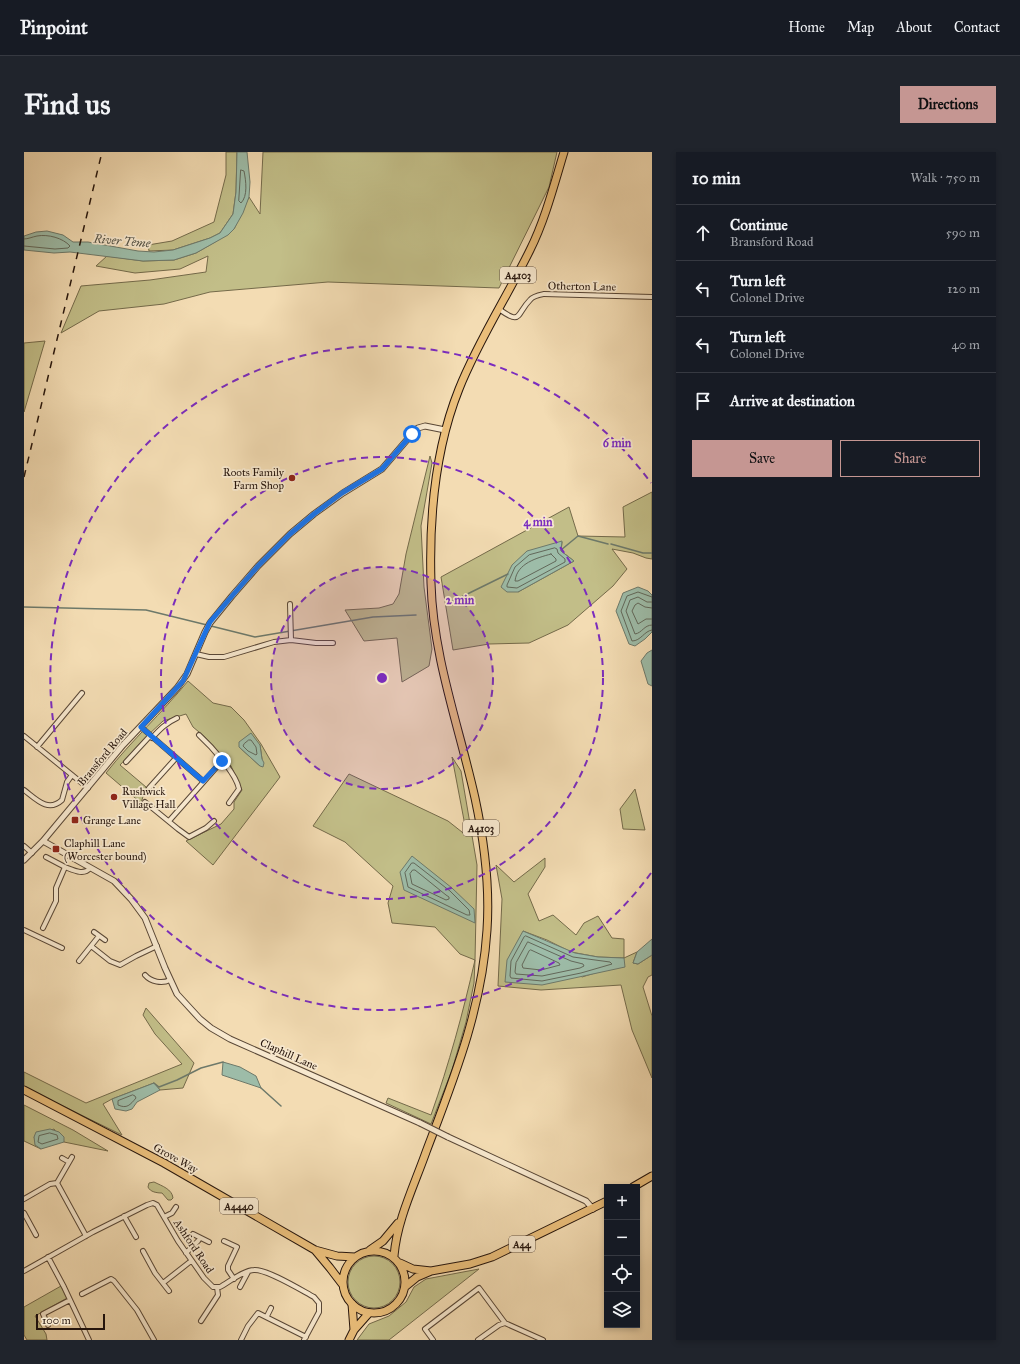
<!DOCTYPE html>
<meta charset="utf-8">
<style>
:root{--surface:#171b24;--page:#20242c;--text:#f1f3f6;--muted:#9ea1a6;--line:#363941;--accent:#c59692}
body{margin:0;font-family:"IM FELL Great Primer",serif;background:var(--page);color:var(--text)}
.controls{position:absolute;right:12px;bottom:12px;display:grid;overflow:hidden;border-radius:0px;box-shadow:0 2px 6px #0003}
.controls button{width:36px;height:36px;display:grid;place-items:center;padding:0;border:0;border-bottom:1px solid var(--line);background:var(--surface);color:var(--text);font:20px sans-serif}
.scale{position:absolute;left:12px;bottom:10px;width:69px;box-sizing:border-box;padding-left:4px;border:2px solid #26150c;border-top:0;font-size:11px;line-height:14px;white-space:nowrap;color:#26150c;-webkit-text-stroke:3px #f7e8ce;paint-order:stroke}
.stop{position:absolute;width:12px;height:12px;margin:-9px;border:3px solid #1a73e8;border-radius:50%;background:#fff}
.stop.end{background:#1a73e8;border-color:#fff;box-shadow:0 1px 4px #0008}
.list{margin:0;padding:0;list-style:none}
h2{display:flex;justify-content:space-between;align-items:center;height:52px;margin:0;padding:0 16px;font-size:17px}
h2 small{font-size:13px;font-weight:400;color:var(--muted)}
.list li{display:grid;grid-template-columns:26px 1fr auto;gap:12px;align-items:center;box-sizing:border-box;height:56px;padding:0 16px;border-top:1px solid var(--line)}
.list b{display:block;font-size:15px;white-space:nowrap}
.list p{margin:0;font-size:13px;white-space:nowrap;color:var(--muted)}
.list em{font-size:13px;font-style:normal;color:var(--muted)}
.actions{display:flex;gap:8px;padding:12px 16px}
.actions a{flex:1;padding:9px 0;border:1px solid var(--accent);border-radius:0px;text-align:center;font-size:14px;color:var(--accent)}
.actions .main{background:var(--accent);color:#111}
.icon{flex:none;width:22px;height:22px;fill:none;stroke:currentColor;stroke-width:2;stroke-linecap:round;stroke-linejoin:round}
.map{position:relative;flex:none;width:628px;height:1188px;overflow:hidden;border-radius:0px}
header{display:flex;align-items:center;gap:24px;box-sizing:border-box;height:56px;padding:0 20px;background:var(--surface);border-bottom:1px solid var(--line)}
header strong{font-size:19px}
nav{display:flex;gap:22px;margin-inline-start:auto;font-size:14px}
.intro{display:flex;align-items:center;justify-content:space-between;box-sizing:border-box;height:96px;padding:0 24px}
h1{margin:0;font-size:28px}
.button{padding:10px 18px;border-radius:0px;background:var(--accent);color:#111;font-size:14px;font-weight:700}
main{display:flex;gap:24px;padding:0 24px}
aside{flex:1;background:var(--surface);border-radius:0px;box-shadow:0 2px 6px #0003}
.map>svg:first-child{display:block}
</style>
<header>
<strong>Pinpoint</strong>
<nav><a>Home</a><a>Map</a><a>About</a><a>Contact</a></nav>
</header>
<div class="intro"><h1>Find us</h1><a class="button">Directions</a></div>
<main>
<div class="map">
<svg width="628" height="1188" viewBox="0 0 628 1188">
<rect width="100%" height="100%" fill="#f3dcb3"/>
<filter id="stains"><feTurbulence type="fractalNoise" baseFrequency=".005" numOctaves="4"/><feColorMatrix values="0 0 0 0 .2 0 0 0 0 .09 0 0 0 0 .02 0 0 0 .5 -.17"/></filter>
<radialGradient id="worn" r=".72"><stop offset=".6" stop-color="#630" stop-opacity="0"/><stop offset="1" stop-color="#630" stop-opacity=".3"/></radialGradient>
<!-- green -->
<path fill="#c2be88" stroke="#746a4a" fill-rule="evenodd" d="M202 0H213L212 40 209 62 196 81 186 86 149 98 125 99 124 93 148 89 190 70 202 23Z
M239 0H533L525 35 475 136 304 130 186 140 140 152 75 159 37 181 57 134 126 128 182 120 184 104 156 117 111 121 72 114 83 104 119 109 150 108 172 101 191 90 210 77 225 45 236 62Z
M21 189 0 260V191Z
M406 304 408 311 397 374 400 435 408 497 405 514 378 530 373 486 340 489 321 458 355 456 369 452 375 442 382 402Z
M628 340V407L622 406 609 401 588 397 603 417 589 434 544 473 505 491 465 492 429 498 417 425 545 355 554 384 601 385 599 355ZM538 390 537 399 550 409 494 440Z
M164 529 189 551 207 555 220 568 237 592 256 625 189 713 162 689 197 672 210 657V650L218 638 207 614 181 585 169 575 162 562 139 569 122 585 96 613 122 635 117 651 82 621C108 588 138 561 164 529ZM236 593 238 607 236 614 215 595Z
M428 605 437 619 453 713 451 808 450 831 442 870 428 918 407 972 362 951 364 946 407 963C425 912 439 861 451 808L436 802 411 775 368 771 364 751 369 734 321 690 289 674 325 622 424 669 443 684Z
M611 637 621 678 599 677 596 657Z
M521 706V715L504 742 515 769 529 763 552 783 560 771 574 764 588 786 600 787V806L613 800 609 811 614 812 628 803V823L624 825 619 835 628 864V926L608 878 597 833 517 838 474 834 478 747 472 713 490 730ZM499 779 523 788 547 800 574 805 600 806 574 820 558 825Z
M122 856 170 911 159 936 136 938 130 931 88 947 79 952 98 983 0 935V920L62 951 158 912 131 882 119 863Z
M0 953 49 978 84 999 40 990 30 977 10 985 17 997 0 989Z
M130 1030C138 1034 148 1037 149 1046L147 1048H144L138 1041C133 1041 126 1040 124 1035L125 1031Z
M324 1130a26 26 0 1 1 52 0a26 26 0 1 1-52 0Z
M455 1117 365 1188H333L345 1172 365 1164 382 1150 390 1135 402 1127Z
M37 1134 43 1146 11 1164 22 1182 23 1188H3L0 1183V1155Z"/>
<!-- water -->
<path fill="#9dbca8" stroke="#6d796a" d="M213 0H223L226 30 225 45 219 61 210 77 204 83 172 101 150 108 119 109 46 100 30 101 0 98V84L12 80 23 79 39 83 49 90H64L114 99 130 100 149 98 186 86 196 81 209 62 212 40Z
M538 389 537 399 550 409 494 440H483L477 435 488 413 503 399Z
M614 435 624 439 628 443V480L621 487 611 494 605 492 592 459 599 441Z
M628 498V534L624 532 617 509 623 501Z
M227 581 236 593 238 607 240 611 239 615 236 614 215 595V590Z
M388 704 428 736 450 757 451 771 380 738 376 720Z
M499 779 551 801 574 805 600 806 601 815 518 833 481 830 483 808Z
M628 787V803L614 812 609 811 613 800Z
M199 910 216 915 232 924 237 936 198 923Z
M130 931 136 938 113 950 108 957 102 959 91 957 88 947Z
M26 977 35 980 40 985V990L17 997 11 993 10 985 12 980Z"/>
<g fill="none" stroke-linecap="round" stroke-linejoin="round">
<!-- shore -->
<path stroke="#62685a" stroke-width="1" d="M217 18 220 19C222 29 224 44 217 51L215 49Z
M0 87C4 87 8 85 13 84 24 82 39 86 46 94L44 96 31 97 0 94
M531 396 533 397 534 401 541 407V410L493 436 483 435V433L491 415 505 403Z
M527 402 532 407V409L494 429H491C493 411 513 406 527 402Z
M628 445 614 440 603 444 597 459 608 489C617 489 620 479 628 478
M628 450H623L614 445 606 448 602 459 611 482C618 481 620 473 628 473
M628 456 621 455 614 451 611 453 608 459 614 472 622 467H628
M225 588H227L232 595 233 602 232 603 224 599 219 594 220 592Z
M388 711H390L426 739 445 758 446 763H443L384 735 381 721Z
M389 718H391L422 743 425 745V747L422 748 388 732 386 722Z
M502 784 549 805 586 810 588 812 557 821 518 829 487 826 486 824 487 809 500 785Z
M504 790 547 809 559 812 560 814 556 816 518 824 492 822 491 820 492 811Z
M507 798 535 811 536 813 517 818 499 816 498 813 505 799Z
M109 943 111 944 112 946C106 953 103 957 94 953V949Z
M26 981 33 983 34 987 18 992 14 990 15 984Z"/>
<!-- stream -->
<path stroke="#6d796a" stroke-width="1.5" d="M587 392 619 401H628
M537 398 554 384 584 392
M423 452 484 422
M0 455 122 458 183 473
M187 474 231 485 349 465 392 463
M130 931 135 935 153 928 177 916 199 910
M237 936 257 954"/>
<!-- minor casing -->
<g stroke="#594736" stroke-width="6">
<path id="minor" d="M475 157C498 174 492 162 506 148 509 144 515 143 520 142L628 145
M266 452 267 488
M172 502 185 505H200L250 490 267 488 292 491H309
M117 575 179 629
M175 583C187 594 212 621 215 637L205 651
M0 584 64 636
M128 586C136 577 142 571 153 566
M13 595 58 541
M102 610 126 584
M125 636 152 606
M0 638C12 647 24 661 38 648L43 630 48 623
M121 650 154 677 165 685 182 676 190 669
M145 669 198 609
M0 694 8 701
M22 705 41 715
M19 776 32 749V736L41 715C49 718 60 724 66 716
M0 778 38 796
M70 780 81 788
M67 794 86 809 96 813 112 804 133 794
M55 809 75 784
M121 823C127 830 138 832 146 828
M38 1006 45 1010
M33 1031 62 1084
M33 1031 48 1005
M0 1047 26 1032 33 1031
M0 1061 12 1083
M100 1064 112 1085
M140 1065 148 1061 152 1055
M169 1082 185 1090
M200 1089 213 1095 204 1114V1118L210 1127
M119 1099 131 1121 145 1139
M162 1101 174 1089 176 1086
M24 1105 40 1135 65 1188
M0 1119 69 1080 123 1053 129 1051 133 1053 154 1089 180 1126 189 1135H196C205 1130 220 1118 230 1118 243 1117 277 1138 290 1145L295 1151V1160L280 1188
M139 1131 167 1109
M216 1135 224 1120
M58 1142 87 1127 90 1129 113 1158 130 1188
M243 1164 247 1156
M177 1169 194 1143 193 1135
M24 1173 19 1162 46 1148
M217 1188 224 1174 234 1161 282 1185
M409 1188 401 1177 455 1136 481 1171
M454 1188 475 1173 481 1171 519 1188"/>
</g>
<!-- tertiary casing -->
<g stroke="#594736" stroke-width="7">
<path id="tertiary" d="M19 689 90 729 107 747 121 766 141 816 153 842 176 867 187 876 206 887 396 971
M0 708 19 689 99 593 153 536 163 522 181 480 186 471 208 444 234 414 266 382 290 362 319 341 358 317 388 282 394 276 401 274 421 278
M424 985 562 1049 569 1057"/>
</g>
<!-- primary casing -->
<g stroke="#26150c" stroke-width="9">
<path id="primary" d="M328 1152 330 1178
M325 1188 330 1178 345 1161"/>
</g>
<!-- trunk casing -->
<g stroke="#26150c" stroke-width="9">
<path id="trunk" d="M0 938 140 1011 291 1098 313 1104 331 1105
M609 1035 628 1024
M291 1098 306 1116 319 1133
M346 1098 359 1089 374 1071
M319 1130a31 31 0 1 1 62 0a31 31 0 1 1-62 0Z
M370 1104C373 1068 390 1034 402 1000 430 926 458 857 463 778 466 734 460 688 451 646 435 574 409 505 407 431 405 366 411 297 435 237 454 189 483 145 506 98 521 68 530 33 540 0
M376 1111 389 1117 407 1119
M382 1134 393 1125 407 1119 446 1112 468 1105 583 1049"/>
</g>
<!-- minor -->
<use href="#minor" stroke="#f7e8ce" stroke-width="4"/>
<!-- tertiary -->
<use href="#tertiary" stroke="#f7e8ce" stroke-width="5"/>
<!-- primary -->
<use href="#primary" stroke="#eabe7a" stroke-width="7"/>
<!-- trunk -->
<use href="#trunk" stroke="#eabe7a" stroke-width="7"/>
<!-- rail -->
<path stroke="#26150c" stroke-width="1.5" stroke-dasharray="7 7" stroke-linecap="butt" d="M0 325 78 0"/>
<!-- tertiary-bridge casing -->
<g stroke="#594736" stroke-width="7" stroke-linecap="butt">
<path id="tertiary-bridge" d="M396 971 424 985"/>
</g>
<!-- tertiary-bridge -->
<use href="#tertiary-bridge" stroke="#f7e8ce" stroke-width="5"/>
</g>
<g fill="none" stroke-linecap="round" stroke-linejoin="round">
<!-- route -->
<path stroke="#1a73e8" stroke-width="5" d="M198 609 179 629 117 575 159 529 186 470 208 444 234 414 266 382 290 362 318 341 358 317 388 282"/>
</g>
<!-- distance rings -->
<circle cx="358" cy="526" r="111" fill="#7b2cbf" fill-opacity=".12"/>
<g fill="none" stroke="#7b2cbf" stroke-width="2" stroke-dasharray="7 5">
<circle cx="358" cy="526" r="111"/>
<circle cx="358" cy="526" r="221"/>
<path d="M627 721A332 332 0 1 1 627 331"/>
</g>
<!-- markers -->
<g fill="#8f2418" stroke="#f7e8ce" stroke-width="1.5">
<circle cx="268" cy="326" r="4"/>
<circle cx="90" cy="645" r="4"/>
<rect x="47" y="664" width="8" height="8" rx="2"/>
<rect x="28" y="693" width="8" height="8" rx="2"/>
</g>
<g text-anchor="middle" stroke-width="3.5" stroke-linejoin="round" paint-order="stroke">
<!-- shield labels -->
<g fill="#f7e8ce" stroke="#655446" stroke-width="1">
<rect x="476" y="115" width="36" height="16" rx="3"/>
<rect x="439" y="668" width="36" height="16" rx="3"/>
<rect x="196" y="1046" width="38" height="16" rx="3"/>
<rect x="485" y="1084" width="26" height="16" rx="3"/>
</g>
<g font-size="10" font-weight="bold" fill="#26150c">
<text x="494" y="127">A4103</text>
<text x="457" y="680">A4103</text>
<text x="215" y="1058">A4440</text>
<text x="498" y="1096">A44</text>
</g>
<!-- street labels -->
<g font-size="11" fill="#26150c" stroke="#f7e8ce">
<text transform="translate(558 134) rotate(1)" y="4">Otherton Lane</text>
<text transform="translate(78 605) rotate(-50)" y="4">Bransford Road</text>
<text transform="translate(265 902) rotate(24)" y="4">Claphill Lane</text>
<text transform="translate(152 1006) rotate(29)" y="4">Grove Way</text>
<text transform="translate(170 1094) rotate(56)" y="4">Ashford Road</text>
</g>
<!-- poi labels -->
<g font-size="11" fill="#26150c" stroke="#f7e8ce" text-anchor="start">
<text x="260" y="324" text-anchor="end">Roots Family<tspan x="260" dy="13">Farm Shop</tspan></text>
<text x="98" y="643">Rushwick<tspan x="98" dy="13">Village Hall</tspan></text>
<text x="59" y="672">Grange Lane</text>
<text x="40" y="695">Claphill Lane<tspan x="40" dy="13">(Worcester bound)</tspan></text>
</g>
<!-- water labels -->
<g font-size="12" font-style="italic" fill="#504f43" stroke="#f7e8ce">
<text transform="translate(98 89) rotate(5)" y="4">River Teme</text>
</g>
</g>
<circle cx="358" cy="526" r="6" fill="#7b2cbf" stroke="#f7e8ce" stroke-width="2"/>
<g font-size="12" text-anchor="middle" font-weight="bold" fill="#7b2cbf" stroke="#f7e8ce" stroke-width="3.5" stroke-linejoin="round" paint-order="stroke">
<text x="593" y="295">6 min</text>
<text x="514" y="374">4 min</text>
<text x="436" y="452">2 min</text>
</g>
<rect width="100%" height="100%" filter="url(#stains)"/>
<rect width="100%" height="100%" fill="url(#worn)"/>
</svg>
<div class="controls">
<button>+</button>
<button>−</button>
<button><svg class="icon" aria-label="locate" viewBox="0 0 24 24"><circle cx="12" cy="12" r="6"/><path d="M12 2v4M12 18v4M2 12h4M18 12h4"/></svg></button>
<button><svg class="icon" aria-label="layers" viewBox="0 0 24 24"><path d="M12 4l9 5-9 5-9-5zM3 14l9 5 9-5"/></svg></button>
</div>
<div class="scale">100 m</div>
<div class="stop" style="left:388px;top:282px"></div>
<div class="stop end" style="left:198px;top:609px"></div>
</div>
<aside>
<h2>10 min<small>Walk · 750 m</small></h2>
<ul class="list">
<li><svg class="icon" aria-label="ahead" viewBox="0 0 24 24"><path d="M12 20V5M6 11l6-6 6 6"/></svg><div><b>Continue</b><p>Bransford Road</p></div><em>590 m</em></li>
<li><svg class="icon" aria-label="left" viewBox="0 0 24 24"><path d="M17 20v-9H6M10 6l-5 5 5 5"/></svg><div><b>Turn left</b><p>Colonel Drive</p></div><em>120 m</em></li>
<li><svg class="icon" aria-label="left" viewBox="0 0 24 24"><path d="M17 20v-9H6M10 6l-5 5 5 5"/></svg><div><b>Turn left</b><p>Colonel Drive</p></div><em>40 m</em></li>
<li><svg class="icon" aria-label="arrive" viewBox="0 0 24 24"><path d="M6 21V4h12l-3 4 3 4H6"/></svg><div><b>Arrive at destination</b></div></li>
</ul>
<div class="actions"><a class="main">Save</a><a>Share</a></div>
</aside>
</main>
